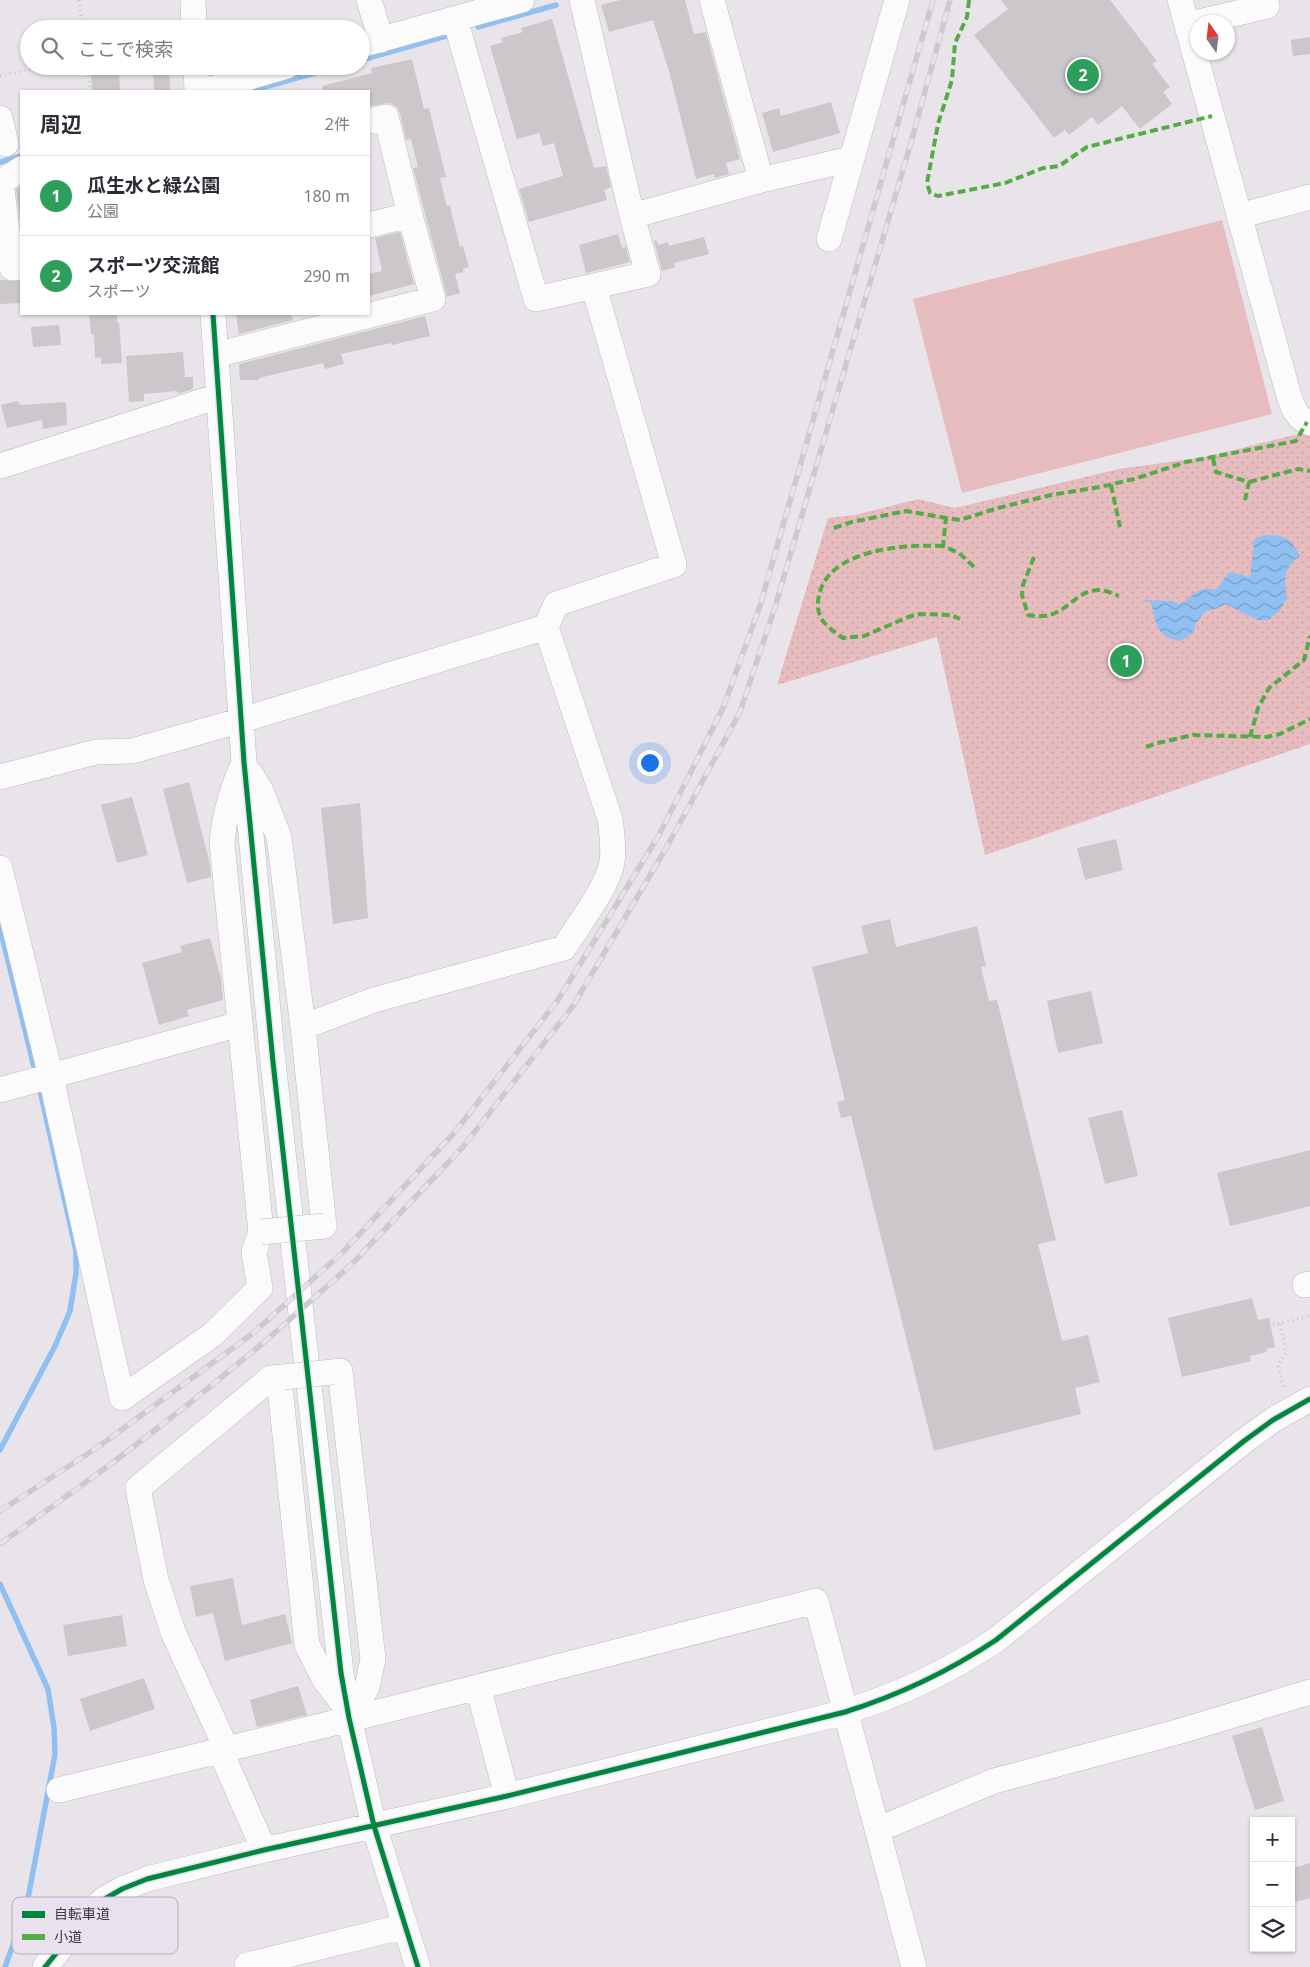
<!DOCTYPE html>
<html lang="ja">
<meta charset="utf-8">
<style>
:root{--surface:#fff;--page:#f2f2f3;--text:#2b2b33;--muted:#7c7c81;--line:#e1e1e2;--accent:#79767a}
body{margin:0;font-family:"Noto Sans","Noto Sans JP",sans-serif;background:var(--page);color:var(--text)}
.controls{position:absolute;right:15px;bottom:15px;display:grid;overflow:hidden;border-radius:0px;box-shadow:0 1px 4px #0004}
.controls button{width:45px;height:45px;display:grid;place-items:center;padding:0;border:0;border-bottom:1px solid var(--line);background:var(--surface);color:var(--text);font:25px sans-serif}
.compass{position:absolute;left:1190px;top:15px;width:45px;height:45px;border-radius:50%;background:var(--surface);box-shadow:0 1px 4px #0004;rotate:346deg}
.you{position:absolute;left:649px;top:762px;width:18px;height:18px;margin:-12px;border:4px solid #fff;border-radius:50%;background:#1a73e8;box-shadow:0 0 0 8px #1a73e833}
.badge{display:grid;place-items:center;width:32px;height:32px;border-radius:50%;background:var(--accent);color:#fff;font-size:16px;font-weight:700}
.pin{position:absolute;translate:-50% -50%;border:2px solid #fff;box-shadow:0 1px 5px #0006}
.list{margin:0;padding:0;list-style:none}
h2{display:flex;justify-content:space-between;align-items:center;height:65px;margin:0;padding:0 20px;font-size:21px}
h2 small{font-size:16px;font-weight:400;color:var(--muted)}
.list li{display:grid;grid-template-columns:32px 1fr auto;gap:15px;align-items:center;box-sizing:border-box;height:80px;padding:0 20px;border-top:1px solid var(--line)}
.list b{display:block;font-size:19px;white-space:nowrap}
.list p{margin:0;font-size:16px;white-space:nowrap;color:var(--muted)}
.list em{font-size:16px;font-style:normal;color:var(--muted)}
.icon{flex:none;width:28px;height:28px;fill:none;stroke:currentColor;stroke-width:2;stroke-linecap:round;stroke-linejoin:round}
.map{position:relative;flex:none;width:1310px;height:1967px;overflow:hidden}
.search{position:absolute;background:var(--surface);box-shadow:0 1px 4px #0004;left:20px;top:20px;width:350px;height:55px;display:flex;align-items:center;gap:12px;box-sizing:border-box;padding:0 18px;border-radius:28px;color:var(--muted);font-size:19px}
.panel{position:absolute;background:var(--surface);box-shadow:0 1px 4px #0004;left:20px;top:90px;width:350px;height:225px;border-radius:0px}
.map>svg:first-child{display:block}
</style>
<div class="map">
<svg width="1310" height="1967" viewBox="0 0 1310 1967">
<defs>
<pattern id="park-dots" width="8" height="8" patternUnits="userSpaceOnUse" patternTransform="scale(1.25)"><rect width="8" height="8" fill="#e7bcbf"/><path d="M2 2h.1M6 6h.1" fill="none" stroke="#c7a2a5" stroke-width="1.8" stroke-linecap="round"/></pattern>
<pattern id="water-waves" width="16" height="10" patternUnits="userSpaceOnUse" patternTransform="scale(1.25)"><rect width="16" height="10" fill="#90c0f2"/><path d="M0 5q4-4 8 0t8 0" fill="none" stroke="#779dc5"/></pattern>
</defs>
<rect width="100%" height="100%" fill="#e8e4ea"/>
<!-- grass -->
<path fill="#e7bcbf" d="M1222 220 1272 414 962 493 913 299Z"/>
<!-- park -->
<path fill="url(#park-dots)" d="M1310 431V744L985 855 937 637 777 685 828 518 855 515 918 499 955 508 1119 469 1205 457Z"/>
<!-- water -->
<path fill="url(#water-waves)" d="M1264 535C1285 535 1291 538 1300 556 1283 567 1284 581 1287 598L1280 610 1269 620H1257L1226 604 1215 609 1206 611 1196 623 1194 631 1181 641C1155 637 1157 625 1151 603L1143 600 1172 601 1180 604C1197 594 1194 587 1217 589L1229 572 1241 574 1250 578 1254 540Z"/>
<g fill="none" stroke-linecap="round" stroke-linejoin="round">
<!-- stream -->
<path stroke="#90c0f2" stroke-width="5.5" d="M478 27 556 5
M361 60 446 36
M251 91 339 66
M0 162 21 156
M0 928 36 1075
M0 1450 55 1346 70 1311 76 1273V1251L39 1086
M0 1584 48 1689 54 1728 55 1754 26 1909 5 1967"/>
</g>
<!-- building -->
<path fill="#cbc7cb" d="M620 0H685L694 34 706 32 740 159 726 163 729 174 715 178 714 174 696 179 669 71 653 20 609 32 601 5Z
M1001 0H1110L1157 61 1152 64 1170 87 1163 92 1172 104 1140 129 1122 106 1098 125 1092 117 1069 135 1065 130 1054 138 974 35 1008 9Z
M552 19 594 168 606 166 611 187 604 190 607 200 529 222 519 189 563 176 554 143 543 146 539 133 517 139 490 46 503 42 501 38 523 32 521 28Z
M1310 37V54L1293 56 1291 40Z
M412 59 424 109 429 108 446 177 440 178 447 206H450L460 247 463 246 469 267 463 269V272L455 274 460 293 447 297 413 168 418 167 411 139 406 140 400 114 397 107 390 103 369 106V91H323L322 86 372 73 371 68Z
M153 66H169L170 91H154Z
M119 71 120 91H92L91 74Z
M831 102 840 133 773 152 762 113 779 108 781 116Z
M21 186V227L16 189Z
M400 232 414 284 369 296V274L382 271 375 238Z
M618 234 622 248 626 247 630 262 586 273 579 245Z
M704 237 709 254 674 263 675 267 662 271 654 241 656 240 658 245 668 242 669 246Z
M0 280 21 281V303L0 304Z
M89 314H117V322H119L122 363 101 364V357L95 358 94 334H91Z
M236 314H291L293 320 239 334Z
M425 316 430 336 392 345 391 343 341 354 344 364 325 369 323 363 259 378V380H240L239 364Z
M59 325 61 345 33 347 31 327Z
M183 352 185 377H193V389L178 394 177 391 144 394V401L129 402 126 356Z
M18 401 20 405 66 402 67 425 43 429 42 420 7 428 1 405Z
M189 782 210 864 211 877 187 883 163 789Z
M132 797 148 855 117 863 101 805Z
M360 803 368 918 333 924 321 808Z
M1116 839 1123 870 1085 880 1077 848Z
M890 919 896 947 977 926 986 966 981 967 989 1001 997 1000 1056 1240 1038 1244 1062 1341 1088 1335 1100 1382 1075 1388 1081 1414 934 1451 851 1116 841 1118 837 1102 845 1100 812 967 868 953 861 926Z
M210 938 221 978 223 1000 187 1010 189 1016 159 1025 142 963 182 952 180 946Z
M1091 991 1103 1043 1058 1053 1047 1001Z
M1122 1110 1138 1176 1105 1184 1088 1118Z
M1310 1150V1206L1230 1226 1217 1173Z
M1252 1298 1258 1320 1269 1318 1275 1347 1266 1349 1267 1352 1250 1356 1251 1361 1182 1377 1168 1318Z
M233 1578 242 1625 285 1614 292 1643 225 1661 213 1613 196 1617 190 1586Z
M122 1615 127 1646 68 1656 63 1625Z
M144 1678 155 1709 90 1731 80 1699Z
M298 1686 307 1715 257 1727 250 1700Z
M1262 1727 1284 1801 1255 1810 1232 1736Z
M1310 1863V1898L1291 1903V1869Z"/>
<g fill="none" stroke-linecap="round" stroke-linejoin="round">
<!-- minor casing -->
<g stroke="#bdbabf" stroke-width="26">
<path id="minor" d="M193 0 194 29
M369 0 381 40
M1180 0 1289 396C1293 408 1297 419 1310 423
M455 19 536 299 648 274 632 216 582 0
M1199 22 1267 6
M361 45 522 0
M196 66 197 91
M206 91 226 84 287 66
M0 118 6 144
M21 169 1 182 12 268 21 267
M761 180 851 159
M632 216 761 180 712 0
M1239 216 1310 197
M369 225 410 215
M829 239 897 0
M213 314 244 762 273 1062 341 1673 349 1718 374 1826 418 1967
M216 355 433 299 410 215 386 117 369 121
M0 466 219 396
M250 773 261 791 279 837 303 1027 324 1226
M0 777 96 752 132 751 242 720 546 627 556 604 674 565 594 287
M0 868 51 1077 122 1398 212 1335 260 1288 254 1252 261 1232 222 843C224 817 231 793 241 769
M303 1027 374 1000 564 948C578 925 608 887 612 862 614 848 612 833 610 819L546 627
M0 1090 240 1024
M1305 1285 1310 1284
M333 1372 340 1371 373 1659 367 1687 349 1718
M279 1378 307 1645 325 1680 344 1705
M478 1687 507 1796
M226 1748 173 1632 156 1580 138 1488 271 1378 284 1377
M220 1750 264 1850
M59 1790 399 1707 816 1601 914 1967
M877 1830 994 1781 1177 1732 1310 1692
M45 1967 84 1919 103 1900 122 1889 147 1879 264 1850 507 1796 845 1712C899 1695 948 1672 996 1640L1244 1441 1273 1420 1310 1399
M247 1967V1965L405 1926"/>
</g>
<!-- path -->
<path stroke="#c6c5c7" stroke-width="3" stroke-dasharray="1 4" stroke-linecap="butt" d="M79 0 83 29
M87 66 90 91
M0 76 45 66
M1280 1324 1286 1352 1278 1366 1284 1389
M1273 1325 1310 1316"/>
<!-- minor -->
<use href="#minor" stroke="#fcfbfc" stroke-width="25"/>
<!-- rail casing -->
<g stroke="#cccacc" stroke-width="5.5">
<path id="rail" d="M0 1511 98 1447 252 1334 342 1253 454 1133 558 1000 659 835 723 708 760 606 933 0
M0 1544 111 1464 190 1403 262 1344 351 1265 462 1148 573 1006 669 843 740 712 775 607 912 139 950 0"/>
</g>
<!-- rail -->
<use href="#rail" stroke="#e9e1ed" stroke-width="4" stroke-dasharray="11" stroke-linecap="butt"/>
<!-- minor-bridge casing -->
<g stroke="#bdbabf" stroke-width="26" stroke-linecap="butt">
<path id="minor-bridge" d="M261 1232 324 1226
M284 1377 333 1372"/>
</g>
<!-- minor-bridge -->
<use href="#minor-bridge" stroke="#fcfbfc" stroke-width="25"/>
<!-- quiet -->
<path stroke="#55ac46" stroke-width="4" stroke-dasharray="8 4" stroke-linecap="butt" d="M969 0 967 17 955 43 952 80 938 124 927 183 930 193 938 196 1005 183 1043 168 1059 166 1087 147 1212 116
M1213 458 1216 472 1249 482 1245 500
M1249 482 1298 469 1310 471
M1111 485 1120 527
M834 528 852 522 906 511 946 518
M943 546C905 544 829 549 819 595 814 618 826 626 843 638L864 636 908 617 920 614 951 615 960 619
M1034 557 1023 585 1022 595 1028 615C1067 623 1070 590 1100 590 1106 590 1113 594 1119 596
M974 567 959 553 943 546 946 518 960 520 998 508 1051 495 1100 487 1134 479 1186 462 1296 441 1307 422
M1250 737 1258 708 1269 688 1304 660 1310 636
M1146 747 1158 743 1193 735 1267 737 1280 734 1310 719"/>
<!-- cycleway casing -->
<g stroke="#e9e1ed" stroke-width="8">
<path id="cycleway" d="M213 314 244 762 273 1062 341 1673 349 1718 374 1826 418 1967
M45 1967 84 1919 103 1900 122 1889 147 1879 264 1850 507 1796 845 1712C899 1695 948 1672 996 1640L1244 1441 1273 1420 1310 1399"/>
</g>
<!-- cycleway -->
<use href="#cycleway" stroke="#00873e" stroke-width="5"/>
</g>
<!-- legend -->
<rect x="12" y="1897" width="166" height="57" rx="8" fill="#e9e1ed" stroke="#b5afb8" stroke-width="1"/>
<rect x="22" y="1911" width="23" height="7" fill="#00873e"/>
<rect x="22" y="1934" width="23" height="6" fill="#55ac46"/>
<g font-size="14" fill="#3d3a3e">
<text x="54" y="1919">自転車道</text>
<text x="54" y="1942">小道</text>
</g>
</svg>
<div class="controls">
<button>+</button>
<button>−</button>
<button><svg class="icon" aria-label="layers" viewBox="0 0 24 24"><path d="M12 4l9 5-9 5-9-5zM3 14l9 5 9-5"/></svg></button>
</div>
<svg class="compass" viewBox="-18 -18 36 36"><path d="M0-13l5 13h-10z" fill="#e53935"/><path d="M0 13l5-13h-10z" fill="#7c7c81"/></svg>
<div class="you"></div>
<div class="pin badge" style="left:1126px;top:661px;background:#2e9e5b">1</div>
<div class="pin badge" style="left:1083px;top:75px;background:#2e9e5b">2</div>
<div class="search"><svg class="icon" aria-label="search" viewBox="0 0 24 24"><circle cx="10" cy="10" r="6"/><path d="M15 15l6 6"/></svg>ここで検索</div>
<section class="panel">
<h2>周辺<small>2件</small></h2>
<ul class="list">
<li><span class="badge" style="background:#2e9e5b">1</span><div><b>瓜生水と緑公園</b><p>公園</p></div><em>180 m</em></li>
<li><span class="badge" style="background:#2e9e5b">2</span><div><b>スポーツ交流館</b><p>スポーツ</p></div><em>290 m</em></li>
</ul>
</section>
</div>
